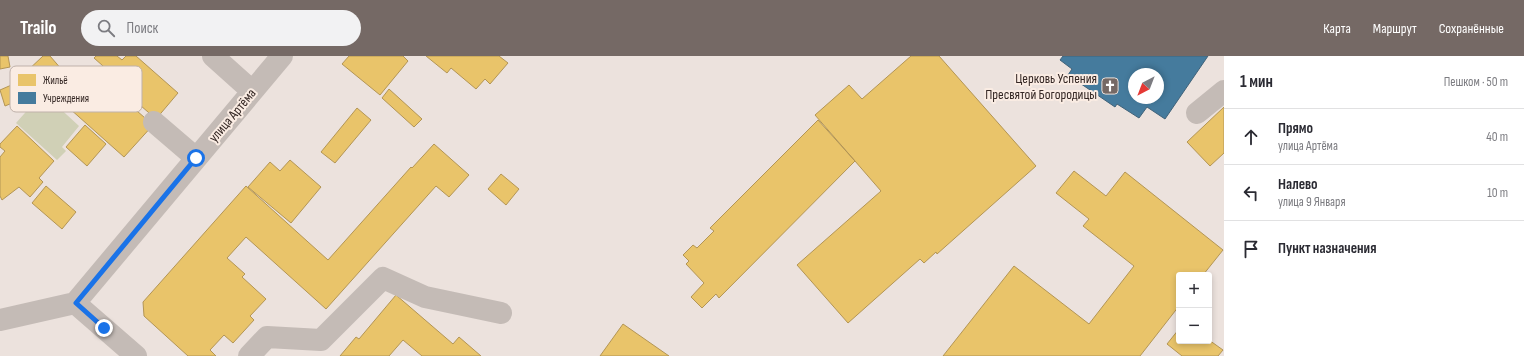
<!DOCTYPE html>
<html lang="ru">
<meta charset="utf-8">
<style>
:root{--surface:#fff;--page:#f2f2f3;--text:#2b2b33;--muted:#7c7c81;--line:#e1e1e2;--accent:#756965}
body{margin:0;font-family:"Sofia Sans Condensed",sans-serif;background:var(--page);color:var(--text)}
.controls{position:absolute;right:12px;bottom:12px;display:grid;overflow:hidden;border-radius:4px;box-shadow:0 2px 6px #0003}
.controls button{width:36px;height:36px;display:grid;place-items:center;padding:0;border:0;border-bottom:1px solid var(--line);background:var(--surface);color:var(--text);font:20px sans-serif}
.compass{position:absolute;left:1128px;top:12px;width:36px;height:36px;border-radius:50%;background:var(--surface);box-shadow:0 2px 6px #0003;rotate:222deg}
.stop{position:absolute;width:12px;height:12px;margin:-9px;border:3px solid #1a73e8;border-radius:50%;background:#fff}
.stop.end{background:#1a73e8;border-color:#fff;box-shadow:0 1px 4px #0008}
.list{margin:0;padding:0;list-style:none}
h2{display:flex;justify-content:space-between;align-items:center;height:52px;margin:0;padding:0 16px;font-size:17px}
h2 small{font-size:13px;font-weight:400;color:var(--muted)}
.list li{display:grid;grid-template-columns:26px 1fr auto;gap:12px;align-items:center;box-sizing:border-box;height:56px;padding:0 16px;border-top:1px solid var(--line)}
.list b{display:block;font-size:15px;white-space:nowrap}
.list p{margin:0;font-size:13px;white-space:nowrap;color:var(--muted)}
.list em{font-size:13px;font-style:normal;color:var(--muted)}
.icon{flex:none;width:22px;height:22px;fill:none;stroke:currentColor;stroke-width:2;stroke-linecap:round;stroke-linejoin:round}
.map{position:relative;flex:none;width:1224px;height:300px;overflow:hidden}
header{display:flex;align-items:center;gap:24px;box-sizing:border-box;height:56px;padding:0 20px;background:var(--accent);color:#fff}
header strong{font-size:19px}
nav{display:flex;gap:22px;margin-inline-start:auto;font-size:14px}
.search{width:280px;height:36px;background:var(--page);display:flex;align-items:center;gap:10px;box-sizing:border-box;padding:0 14px;border-radius:22px;color:var(--muted);font-size:15px}
main{display:flex}
aside{flex:1;background:var(--surface)}
.map>svg:first-child{display:block}
</style>
<header>
<strong>Trailo</strong>
<div class="search"><svg class="icon" aria-label="search" viewBox="0 0 24 24"><circle cx="10" cy="10" r="6"/><path d="M15 15l6 6"/></svg>Поиск</div>
<nav><a>Карта</a><a>Маршрут</a><a>Сохранённые</a></nav>
</header>
<main>
<div class="map">
<svg width="1224" height="300" viewBox="0 0 1224 300">
<rect width="100%" height="100%" fill="#ece2dd"/>
<!-- green -->
<path fill="#d0d0b6" d="M40 40 46 46 54 47 79 70 62 91 66 95 57 104 16 67Z"/>
<!-- homes -->
<path fill="#e9c46a" stroke="#b39555" d="M0 0H8L10 11 0 13Z
M43 0H50L69 22 48 42 25 17Z
M96 0H117L122 4 126 0H136L178 37 156 63 109 22 112 18 94 2Z
M349 0H403L408 5 380 39 342 8Z
M426 0H499L508 7 490 28 485 23 476 33 451 12 447 17Z
M911 0H939L1036 110 937 198 936 196 924 207 920 203 848 267 797 209 881 135 815 59 849 29 862 43Z
M88 12 153 69 124 101 60 44Z
M16 27 22 43 5 50 0 34Z
M389 33 422 63 414 71 382 42Z
M1224 51V97L1210 110 1187 86Z
M357 52 371 64 335 107 321 96Z
M818 64 855 105 719 242 716 238 702 252 691 241 704 227 686 208 689 205 683 199 693 189 697 192 714 175 710 172Z
M85 69 106 88 87 110 66 91Z
M17 70 54 105 39 122 43 126 30 141 19 131 2 144 0 140V101L5 95 0 91V88Z
M434 88 469 119 449 141 436 130 326 253 246 181 227 202 245 218 242 221 266 243 250 260 254 264 233 287 224 279 210 294 216 300H188L144 260 143 246 246 130 328 204 411 111 412 112Z
M290 104 321 131 291 167 248 131 270 106 280 115Z
M1074 115 1106 140 1125 116 1223 194 1203 219H1179V250L1140 300H943L1014 210 1089 268 1134 210 1083 170 1089 163 1056 137Z
M501 118 519 133 506 149 488 133Z
M46 130 76 156 62 173 32 147Z
M396 239 453 288 459 281 481 300H422L403 284 389 300H340L356 281 359 283Z
M623 268 669 300H600Z
M1179 273V285H1209V284L1223 294 1218 300H1182L1167 288Z"/>
<!-- public -->
<path fill="#457b9d" stroke="#406279" fill-rule="evenodd" d="M1063 0H1208L1165 63 1147 51 1139 62 1117 48 1115 51 1068 19 1072 13 1060 4ZM1134 18H1158V42H1134Z"/>
<g fill="none" stroke-linecap="round" stroke-linejoin="round">
<!-- minor -->
<path stroke="#c4bbb6" stroke-width="22" d="M213 0 252 35
M1197 57 1224 35
M154 66 196 102
M75 247 282 0
M75 247 136 300
M0 264 75 247
M249 300 267 281 321 284 383 222 425 241 501 257"/>
</g>
<g fill="none" stroke-linecap="round" stroke-linejoin="round">
<!-- route -->
<path stroke="#1a73e8" stroke-width="5" d="M104 272 76 247 196 102"/>
</g>
<!-- icons -->
<defs>
<g id="church-square" transform="scale(0.9)"><rect x="-9" y="-9" width="18" height="18" rx="4" fill="#756965" stroke="#faece3"/><path d="M-1.2-6h2.4v3.5h3.3v2.4h-3.3V6h-2.4V-.1h-3.3v-2.4h3.3Z" fill="#fff"/></g>
</defs>
<g fill-rule="evenodd">
<use href="#church-square" x="1110" y="30"/>
</g>
<g text-anchor="middle" stroke-width="4" stroke-linejoin="round" paint-order="stroke">
<!-- poi labels -->
<g font-size="14" fill="#352825" stroke="#faece3" text-anchor="end">
<text x="1097" y="27">Церковь Успения<tspan x="1097" dy="16">Пресвятой Богородицы</tspan></text>
</g>
<!-- street labels -->
<g font-size="14" fill="#352825" stroke="#faece3">
<text transform="translate(232 59) rotate(-50)" y="5">улица Артёма</text>
</g>
</g>
<!-- legend -->
<rect x="10" y="10" width="132" height="46" rx="6" fill="#faece3" stroke="#bfb1aa" stroke-width="1"/>
<rect x="18" y="18" width="18" height="12" fill="#e9c46a"/>
<rect x="18" y="36" width="18" height="12" fill="#457b9d"/>
<g font-size="11" fill="#352825">
<text x="43" y="28">Жильё</text>
<text x="43" y="46">Учреждения</text>
</g>
</svg>
<div class="controls">
<button>+</button>
<button>−</button>
</div>
<svg class="compass" viewBox="-18 -18 36 36"><path d="M0-13l5 13h-10z" fill="#e53935"/><path d="M0 13l5-13h-10z" fill="#7c7c81"/></svg>
<div class="stop" style="left:196px;top:102px"></div>
<div class="stop end" style="left:104px;top:272px"></div>
</div>
<aside>
<h2>1 мин<small>Пешком · 50 m</small></h2>
<ul class="list">
<li><svg class="icon" aria-label="ahead" viewBox="0 0 24 24"><path d="M12 20V5M6 11l6-6 6 6"/></svg><div><b>Прямо</b><p>улица Артёма</p></div><em>40 m</em></li>
<li><svg class="icon" aria-label="left" viewBox="0 0 24 24"><path d="M17 20v-9H6M10 6l-5 5 5 5"/></svg><div><b>Налево</b><p>улица 9 Января</p></div><em>10 m</em></li>
<li><svg class="icon" aria-label="arrive" viewBox="0 0 24 24"><path d="M6 21V4h12l-3 4 3 4H6"/></svg><div><b>Пункт назначения</b></div></li>
</ul>
</aside>
</main>
